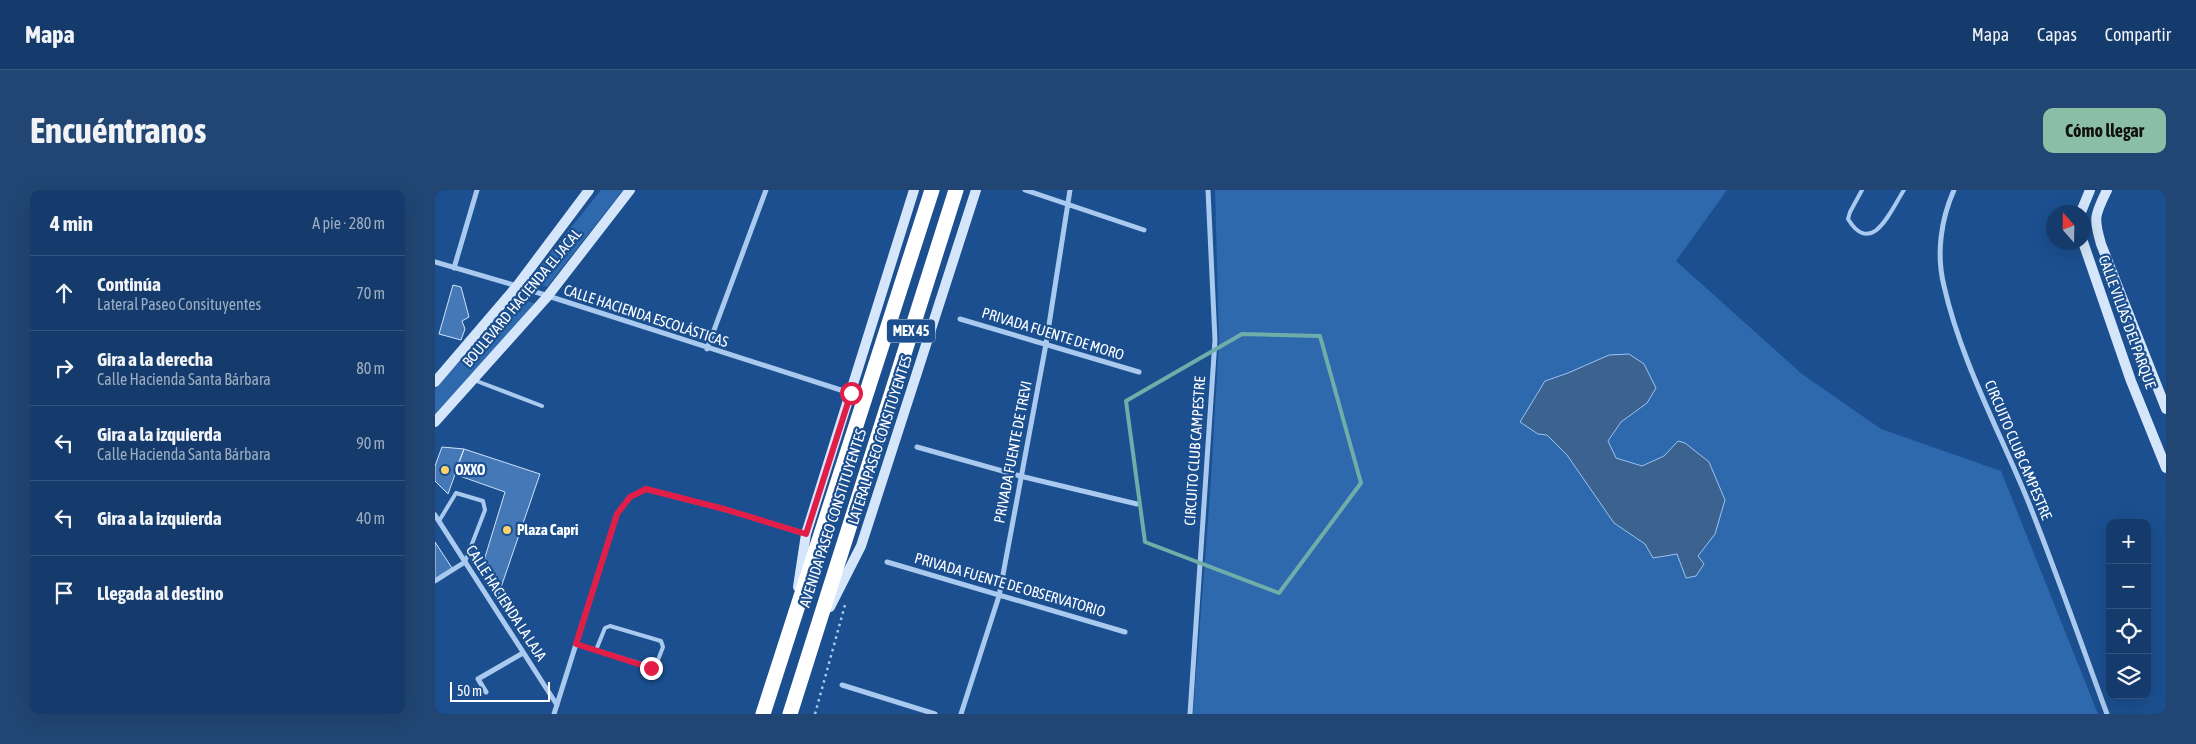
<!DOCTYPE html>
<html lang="es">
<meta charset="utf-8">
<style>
:root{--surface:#143b6b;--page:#214673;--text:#f1f3f6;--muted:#9dadc1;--line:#33557e;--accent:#8abfa5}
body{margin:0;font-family:"Asap Condensed",sans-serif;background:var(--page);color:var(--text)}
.controls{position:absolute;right:15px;bottom:15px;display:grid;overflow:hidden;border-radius:10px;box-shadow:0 5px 20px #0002}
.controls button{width:45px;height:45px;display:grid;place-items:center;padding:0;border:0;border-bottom:1px solid var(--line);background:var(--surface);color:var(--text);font:25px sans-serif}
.compass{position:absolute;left:1611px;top:15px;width:45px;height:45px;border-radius:50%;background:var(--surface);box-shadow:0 5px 20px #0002;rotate:340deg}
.scale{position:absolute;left:15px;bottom:12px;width:100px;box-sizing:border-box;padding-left:5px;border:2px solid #fff;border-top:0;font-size:14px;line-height:18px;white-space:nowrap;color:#fff;-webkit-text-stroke:4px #1b4f8f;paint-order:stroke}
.stop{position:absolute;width:15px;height:15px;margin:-11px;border:4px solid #e11d48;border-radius:50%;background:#fff}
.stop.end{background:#e11d48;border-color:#fff;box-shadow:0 1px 5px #0008}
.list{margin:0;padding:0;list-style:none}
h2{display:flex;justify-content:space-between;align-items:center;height:65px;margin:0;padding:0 20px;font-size:21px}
h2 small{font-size:16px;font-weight:400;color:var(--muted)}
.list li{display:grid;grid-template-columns:32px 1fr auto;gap:15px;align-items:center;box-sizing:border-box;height:75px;padding:0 20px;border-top:1px solid var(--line)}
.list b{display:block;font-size:19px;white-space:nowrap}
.list p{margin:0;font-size:16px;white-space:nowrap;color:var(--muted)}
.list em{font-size:16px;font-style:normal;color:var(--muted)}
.icon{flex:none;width:28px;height:28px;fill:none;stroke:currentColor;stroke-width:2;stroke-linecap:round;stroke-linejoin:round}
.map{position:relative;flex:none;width:1731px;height:524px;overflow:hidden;border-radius:10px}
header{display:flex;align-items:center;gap:30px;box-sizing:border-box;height:70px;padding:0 25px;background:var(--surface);border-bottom:1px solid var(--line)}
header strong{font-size:24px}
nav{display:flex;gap:28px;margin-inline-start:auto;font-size:18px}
.intro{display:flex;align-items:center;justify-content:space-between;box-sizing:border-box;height:120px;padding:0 30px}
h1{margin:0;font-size:35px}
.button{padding:12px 22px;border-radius:10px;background:var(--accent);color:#111;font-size:18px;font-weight:700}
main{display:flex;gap:30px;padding:0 30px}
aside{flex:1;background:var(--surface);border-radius:10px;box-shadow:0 5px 20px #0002}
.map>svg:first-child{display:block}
</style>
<header>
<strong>Mapa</strong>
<nav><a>Mapa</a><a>Capas</a><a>Compartir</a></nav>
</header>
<div class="intro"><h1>Encuéntranos</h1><a class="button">Cómo llegar</a></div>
<main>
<aside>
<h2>4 min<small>A pie · 280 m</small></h2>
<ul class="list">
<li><svg class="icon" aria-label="ahead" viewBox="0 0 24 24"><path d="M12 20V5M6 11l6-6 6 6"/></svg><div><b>Continúa</b><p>Lateral Paseo Consituyentes</p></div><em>70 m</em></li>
<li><svg class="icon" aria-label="right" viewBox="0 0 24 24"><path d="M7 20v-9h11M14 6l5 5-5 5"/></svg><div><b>Gira a la derecha</b><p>Calle Hacienda Santa Bárbara</p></div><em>80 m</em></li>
<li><svg class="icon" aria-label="left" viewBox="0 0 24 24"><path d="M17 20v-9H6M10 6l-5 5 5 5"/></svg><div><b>Gira a la izquierda</b><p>Calle Hacienda Santa Bárbara</p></div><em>90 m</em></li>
<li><svg class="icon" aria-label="left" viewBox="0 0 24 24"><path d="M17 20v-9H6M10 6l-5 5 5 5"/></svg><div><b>Gira a la izquierda</b></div><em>40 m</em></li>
<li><svg class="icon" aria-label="arrive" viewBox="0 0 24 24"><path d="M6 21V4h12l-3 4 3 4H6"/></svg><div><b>Llegada al destino</b></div></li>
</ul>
</aside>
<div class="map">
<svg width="1731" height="524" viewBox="0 0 1731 524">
<rect width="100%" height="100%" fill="#1b4f8f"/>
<!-- green -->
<path fill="#2e69ad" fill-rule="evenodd" d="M166 0H188L112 97 94 90Z
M780 0H1292L1241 71 1367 184 1446 239 1566 281 1663 524H758L775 304 784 151ZM1133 183 1212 213 1186 232 1173 252 1181 269 1207 276 1229 266 1243 251 1280 343 1263 366 1251 388 1242 364 1218 367 1210 354 1179 333 1132 265 1112 245 1103 244 1104 202 1110 191Z
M82 107 101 114 0 225V199Z"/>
<!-- water -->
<path fill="#3c6290" stroke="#9cc4f0" d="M1194 164 1209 174 1221 198 1212 213 1186 232 1173 251 1181 268 1207 276 1229 266 1243 251 1250 253 1274 272 1290 310 1280 344 1263 366 1269 374 1261 386 1251 388 1242 364 1218 368 1210 354 1179 333 1132 265 1112 245 1103 244 1085 232 1110 191 1133 183 1174 165Z"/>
<!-- building -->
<path fill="#4478b7" stroke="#cfe3fa" d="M18 95 26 97 34 127 27 131 30 139 26 150 4 144Z
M7 257 29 259 13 304 0 291V276Z
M29 259 105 284 63 406 47 377 70 302 19 284Z
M0 352 17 378 0 389Z"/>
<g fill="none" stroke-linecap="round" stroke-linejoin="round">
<!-- path -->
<path stroke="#a9c9ee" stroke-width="2.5" stroke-dasharray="2.5 4" stroke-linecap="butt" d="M380 524 410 415"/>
<!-- lane -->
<path stroke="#a9c9ee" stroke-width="4" d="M1427 0 1415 22 1413 29C1437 68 1456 20 1469 0
M39 190 107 216
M4 331 21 303 48 311 50 320 30 372
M141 454 216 477 221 475 228 457 226 451 175 436 170 438 161 460"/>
<!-- street -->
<path stroke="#a9c9ee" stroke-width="5" d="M590 0 709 40
M1519 0C1506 29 1501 64 1509 96 1526 171 1564 240 1593 311 1621 381 1646 453 1672 524
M0 72 82 96 415 203
M19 78 42 0
M525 129 704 182
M272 159 331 0
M482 257 585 286 702 314
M0 325 122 515
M452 372 690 442
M0 391 30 372
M407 495 500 524
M51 502 43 489 88 463
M119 524 182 324 195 307 211 299 289 319 371 344
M526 524 564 406 611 154 635 0
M755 524 780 150 773 0"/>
<!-- secondary -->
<path stroke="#d6e6fa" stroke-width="10" d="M1672 0C1660 25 1658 27 1666 54L1731 219
M1646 22 1655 0
M1648 52 1696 191 1731 278
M0 192 82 96 154 0
M0 232 112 107 195 0
M363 397 371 344 479 0
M395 417 426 356 541 0"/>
<!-- highway -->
<path stroke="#fff" stroke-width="15" d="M328 524 497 0
M355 524 521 0"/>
</g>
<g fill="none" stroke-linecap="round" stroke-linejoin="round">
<!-- route -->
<path stroke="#e11d48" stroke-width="6" d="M216 478 141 454 182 324 195 307 211 299 289 319 371 344 416 203"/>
</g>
<!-- marked area -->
<path fill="none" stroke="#6fada8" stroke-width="4" stroke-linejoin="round" d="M807 144 885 146 926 293 844 403 710 352 691 211Z"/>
<!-- markers -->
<g fill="#ffd166" stroke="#1b4f8f" stroke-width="2">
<circle cx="10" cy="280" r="5"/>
<circle cx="72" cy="340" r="5"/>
</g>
<g text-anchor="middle" stroke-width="4.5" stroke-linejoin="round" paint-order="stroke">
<!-- shield labels -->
<rect fill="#1b4f8f" stroke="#bbcadd" stroke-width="1" x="452" y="129.5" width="48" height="23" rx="4"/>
<g font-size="14" font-weight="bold" fill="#fff">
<text x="476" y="146">MEX 45</text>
</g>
<!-- street labels -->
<g font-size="15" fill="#fff" stroke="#1b4f8f">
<text transform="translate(87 108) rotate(-50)" y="5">BOULEVARD HACIENDA EL JACAL</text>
<text transform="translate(211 126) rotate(18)" y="5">CALLE HACIENDA ESCOLÁSTICAS</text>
<text transform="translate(1692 132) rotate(70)" y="5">CALLE VILLAS DEL PARQUE</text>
<text transform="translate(618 144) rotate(17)" y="5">PRIVADA FUENTE DE MORO</text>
<text transform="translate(445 250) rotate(-72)" y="5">LATERAL PASEO CONSITUYENTES</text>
<text transform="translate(1583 260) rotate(67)" y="5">CIRCUITO CLUB CAMPESTRE</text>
<text transform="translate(760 261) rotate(-86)" y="5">CIRCUITO CLUB CAMPESTRE</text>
<text transform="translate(578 262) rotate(-79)" y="5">PRIVADA FUENTE DE TREVI</text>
<text transform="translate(398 328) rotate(-72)" y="5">AVENIDA PASEO CONSTITUYENTES</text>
<text transform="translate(575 395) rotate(16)" y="5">PRIVADA FUENTE DE OBSERVATORIO</text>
<text transform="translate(71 413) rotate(57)" y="5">CALLE HACIENDA LA LAJA</text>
</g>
<!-- poi labels -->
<g font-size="15" font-weight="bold" fill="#fff" stroke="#1b4f8f" text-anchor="start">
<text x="20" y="285">OXXO</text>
<text x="82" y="345">Plaza Capri</text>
</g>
</g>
</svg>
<div class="controls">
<button>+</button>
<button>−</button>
<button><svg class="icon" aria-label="locate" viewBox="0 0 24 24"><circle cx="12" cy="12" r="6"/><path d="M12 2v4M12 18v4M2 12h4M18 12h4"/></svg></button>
<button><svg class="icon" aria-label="layers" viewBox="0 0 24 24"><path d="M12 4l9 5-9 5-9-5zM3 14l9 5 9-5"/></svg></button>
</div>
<svg class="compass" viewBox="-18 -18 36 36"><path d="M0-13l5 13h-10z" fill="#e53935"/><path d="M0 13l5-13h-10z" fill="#9dadc1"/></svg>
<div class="scale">50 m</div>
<div class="stop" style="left:416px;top:203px"></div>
<div class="stop end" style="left:216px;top:478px"></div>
</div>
</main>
